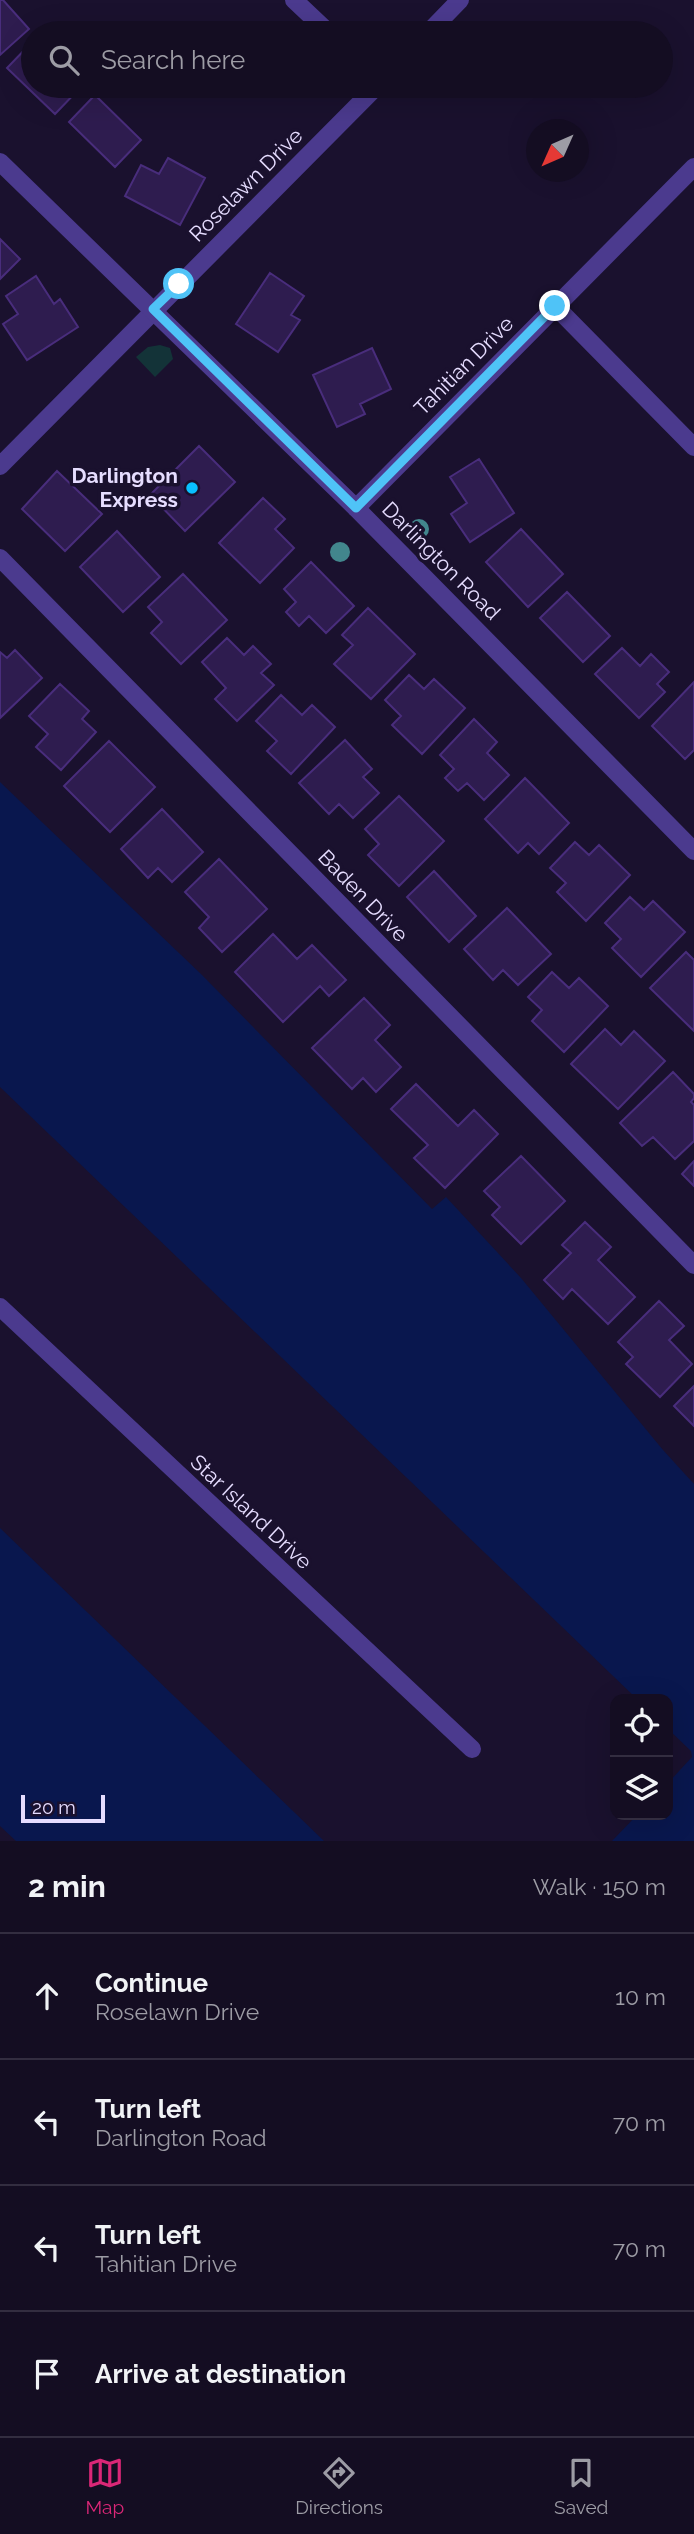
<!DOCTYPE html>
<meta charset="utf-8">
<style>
:root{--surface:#140d22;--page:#211b2f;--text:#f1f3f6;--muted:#9d9ca5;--line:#332d40;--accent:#db2777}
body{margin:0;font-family:Raleway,sans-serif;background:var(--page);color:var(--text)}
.controls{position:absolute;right:21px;bottom:21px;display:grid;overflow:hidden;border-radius:14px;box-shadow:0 7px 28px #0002}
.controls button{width:63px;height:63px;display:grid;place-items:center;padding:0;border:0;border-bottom:2px solid var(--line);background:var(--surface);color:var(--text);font:35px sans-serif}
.compass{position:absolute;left:526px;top:119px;width:63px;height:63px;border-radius:50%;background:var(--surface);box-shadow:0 7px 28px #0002;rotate:225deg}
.scale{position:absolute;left:21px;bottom:18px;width:84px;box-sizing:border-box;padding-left:7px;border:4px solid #e6ddff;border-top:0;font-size:19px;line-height:24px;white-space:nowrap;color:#e6ddff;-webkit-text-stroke:5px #1a112e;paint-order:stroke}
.stop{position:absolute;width:21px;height:21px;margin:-16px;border:5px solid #4fc3f7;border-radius:50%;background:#fff}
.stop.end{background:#4fc3f7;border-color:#fff;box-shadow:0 2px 7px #0008}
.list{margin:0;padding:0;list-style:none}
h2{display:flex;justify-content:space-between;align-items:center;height:91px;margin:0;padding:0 28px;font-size:30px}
h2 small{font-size:23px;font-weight:400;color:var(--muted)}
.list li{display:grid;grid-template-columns:46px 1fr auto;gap:21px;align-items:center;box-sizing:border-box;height:126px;padding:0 28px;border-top:2px solid var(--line)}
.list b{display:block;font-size:26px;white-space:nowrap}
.list p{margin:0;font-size:23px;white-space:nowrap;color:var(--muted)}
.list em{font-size:23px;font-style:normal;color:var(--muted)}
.icon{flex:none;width:38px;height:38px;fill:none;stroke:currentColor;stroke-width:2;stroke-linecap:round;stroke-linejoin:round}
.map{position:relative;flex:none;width:694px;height:1841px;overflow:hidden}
.search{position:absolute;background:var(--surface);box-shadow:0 7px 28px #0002;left:21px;right:21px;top:21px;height:77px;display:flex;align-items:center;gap:18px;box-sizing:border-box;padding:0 24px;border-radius:38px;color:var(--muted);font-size:26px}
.sheet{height:595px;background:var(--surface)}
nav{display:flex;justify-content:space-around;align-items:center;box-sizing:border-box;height:98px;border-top:2px solid var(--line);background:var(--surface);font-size:19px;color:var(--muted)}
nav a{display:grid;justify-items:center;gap:4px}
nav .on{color:var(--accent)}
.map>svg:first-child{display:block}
</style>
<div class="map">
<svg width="694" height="1841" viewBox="0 0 694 1841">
<rect width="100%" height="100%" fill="#1a112e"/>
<!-- green -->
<path fill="#133338" d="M160 345 170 348 173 359 155 377 136 357 148 347Z"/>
<!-- water -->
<path fill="#09174e" d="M0 782 202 975 432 1209 446 1197 521 1278 663 1450 694 1484V1841H612L637 1815H668V1783L692 1757 691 1751 668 1729V1699H637L0 1087Z
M0 1528 324 1841H16L0 1826Z"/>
<!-- building -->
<path fill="#2e1c4f" stroke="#492d7c" stroke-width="2" d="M0 0H3L29 29 0 55Z
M33 41V86H78L80 88 55 114 7 68Z
M95 95 141 140 115 167 69 122Z
M168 158 205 178 180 225 125 196 141 165 159 174Z
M0 239 20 259 0 279Z
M270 273 304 296 291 315 300 320 278 352 236 324Z
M36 276 54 304 60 299 78 327 27 360 3 324 18 314 6 296Z
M372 348 391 389 360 404 365 414 337 427 313 375Z
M199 446 235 482 185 531 150 495Z
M479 459 514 513 470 542 451 514 467 503 450 477Z
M57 471 102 514 65 551 22 509Z
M263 498 285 519 275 529 294 548 260 583 219 543Z
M521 529 563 574 528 607 486 562Z
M117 531 160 577 123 612 80 567Z
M311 562 354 606 326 633 309 616 299 626 286 612 296 602 284 589Z
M183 574 227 620 181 664 151 633 162 622 148 607Z
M567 592 610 636 583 662 540 618Z
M368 608 415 654 371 699 334 664 353 645 342 635Z
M227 638 244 655 253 646 271 664 261 673 274 685 237 721 215 699 226 688 202 662Z
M622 648 640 666 651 654 669 672 657 684 665 692 639 718 595 674Z
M15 650 42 678 0 718V652L7 658Z
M409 675 424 689 434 679 465 708 422 754 392 725 401 716 385 700Z
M694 682V750L685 759 652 726Z
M60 684 89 711 82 719 96 732 61 770 36 747 48 734 29 716Z
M281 695 302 715 312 705 335 727 291 774 267 751 277 741 256 721Z
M474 719 497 742 487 753 509 775 484 800 467 783 458 791 445 778 454 769 440 755Z
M345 740 372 769 363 777 379 793 353 818 339 804 329 814 299 783Z
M109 741 155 787 110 832 64 786Z
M525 778 569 823 539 854 528 843 518 853 485 819Z
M399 796 444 841 399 886 368 855 379 844 365 829Z
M162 809 203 852 172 882 158 868 148 878 121 849Z
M575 842 589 855 599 845 630 875 586 921 557 892 566 883 550 868Z
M219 859 267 909 222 952 199 928 209 917 185 892Z
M434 871 476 916 449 942 407 897Z
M630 897 644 910 653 901 685 932 641 977 612 948 621 939 605 923Z
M507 908 551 954 518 985 503 970 493 980 464 949Z
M273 934 297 959 312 945 346 980 329 996 320 986 283 1022 235 972Z
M686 952 694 960V1031L650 988Z
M552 972 569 988 579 978 608 1006 564 1052 532 1021 542 1010 528 997Z
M364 998 390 1025 375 1040 401 1067 376 1092 363 1078 352 1089 312 1048Z
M605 1029 621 1045 634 1031 665 1061 618 1109 571 1064Z
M673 1072 694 1094V1098L691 1102 694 1105V1141L675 1159 653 1137 642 1146 620 1123Z
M416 1084 458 1126 474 1110 498 1134 445 1188 414 1158 428 1145 391 1109Z
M521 1156 565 1201 521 1244 492 1215 500 1207 484 1191Z
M694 1161V1186L682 1174Z
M585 1222 611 1247 598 1260 635 1297 608 1324 572 1289 563 1299 544 1280 571 1253 562 1245Z
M659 1301 684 1326 669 1340 692 1364 660 1397 626 1364 633 1357 618 1342Z
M694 1386V1426L674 1406Z"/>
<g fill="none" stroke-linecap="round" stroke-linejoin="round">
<!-- minor -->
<path stroke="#4b3a8e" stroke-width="18" d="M294 0 329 33
M428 33 460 0
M555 306 694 447
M0 466 377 86
M356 508 694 167
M0 558 694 1265
M0 1307 472 1749"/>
<!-- tertiary -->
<path stroke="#4b3a8e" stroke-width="18" d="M0 162 356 508 694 851"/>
</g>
<!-- trees -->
<g fill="#42868d">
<circle cx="419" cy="529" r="10"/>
<circle cx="340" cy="552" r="10"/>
</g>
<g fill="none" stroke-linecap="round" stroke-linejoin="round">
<!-- route -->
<path stroke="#4fc3f7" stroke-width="9" d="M179 284 153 309 356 508 555 306"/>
</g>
<!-- markers -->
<circle fill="#09c0ff" stroke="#1a112e" stroke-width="2.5" cx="192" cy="488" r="7"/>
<g text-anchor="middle" stroke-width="7" stroke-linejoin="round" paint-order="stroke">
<!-- street labels -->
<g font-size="21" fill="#e6ddff" stroke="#1a112e">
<text transform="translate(246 185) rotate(-45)" y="7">Roselawn Drive</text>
<text transform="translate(464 366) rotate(-45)" y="7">Tahitian Drive</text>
<text transform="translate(441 561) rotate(45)" y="7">Darlington Road</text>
<text transform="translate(363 896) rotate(46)" y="7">Baden Drive</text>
<text transform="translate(251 1512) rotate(43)" y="7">Star Island Drive</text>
</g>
<!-- poi labels -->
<g font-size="21" font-weight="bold" fill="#e6ddff" stroke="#1a112e" text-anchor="end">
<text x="178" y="483">Darlington<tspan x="178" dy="24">Express</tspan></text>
</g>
</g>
</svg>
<div class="controls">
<button><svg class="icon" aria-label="locate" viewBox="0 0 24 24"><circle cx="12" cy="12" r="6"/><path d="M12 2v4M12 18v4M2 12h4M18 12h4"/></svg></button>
<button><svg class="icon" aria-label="layers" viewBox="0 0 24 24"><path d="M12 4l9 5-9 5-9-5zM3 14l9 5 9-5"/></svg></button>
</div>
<svg class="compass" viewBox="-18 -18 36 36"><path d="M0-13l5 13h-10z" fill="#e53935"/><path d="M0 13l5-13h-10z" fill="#9d9ca5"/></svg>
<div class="scale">20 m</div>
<div class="stop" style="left:179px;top:284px"></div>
<div class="stop end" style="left:555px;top:306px"></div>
<div class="search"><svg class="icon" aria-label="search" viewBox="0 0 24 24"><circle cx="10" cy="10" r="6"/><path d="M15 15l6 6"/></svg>Search here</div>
</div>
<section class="sheet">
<h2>2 min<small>Walk · 150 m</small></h2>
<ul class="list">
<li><svg class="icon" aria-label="ahead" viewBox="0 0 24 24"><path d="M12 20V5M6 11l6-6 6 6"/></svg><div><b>Continue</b><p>Roselawn Drive</p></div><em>10 m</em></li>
<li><svg class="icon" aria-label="left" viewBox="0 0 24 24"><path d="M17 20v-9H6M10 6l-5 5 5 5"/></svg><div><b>Turn left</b><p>Darlington Road</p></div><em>70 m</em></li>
<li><svg class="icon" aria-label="left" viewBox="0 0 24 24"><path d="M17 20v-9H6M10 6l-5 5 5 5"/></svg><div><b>Turn left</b><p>Tahitian Drive</p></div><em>70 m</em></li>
<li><svg class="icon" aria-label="arrive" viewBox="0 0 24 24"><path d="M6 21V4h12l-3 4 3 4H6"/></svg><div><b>Arrive at destination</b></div></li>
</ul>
</section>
<nav>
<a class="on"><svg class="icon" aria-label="map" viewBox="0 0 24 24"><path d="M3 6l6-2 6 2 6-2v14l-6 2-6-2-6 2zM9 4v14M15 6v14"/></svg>Map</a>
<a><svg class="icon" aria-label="directions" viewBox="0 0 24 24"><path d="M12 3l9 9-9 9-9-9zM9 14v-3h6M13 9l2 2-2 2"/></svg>Directions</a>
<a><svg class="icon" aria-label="saved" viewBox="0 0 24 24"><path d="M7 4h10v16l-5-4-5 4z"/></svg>Saved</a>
</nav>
